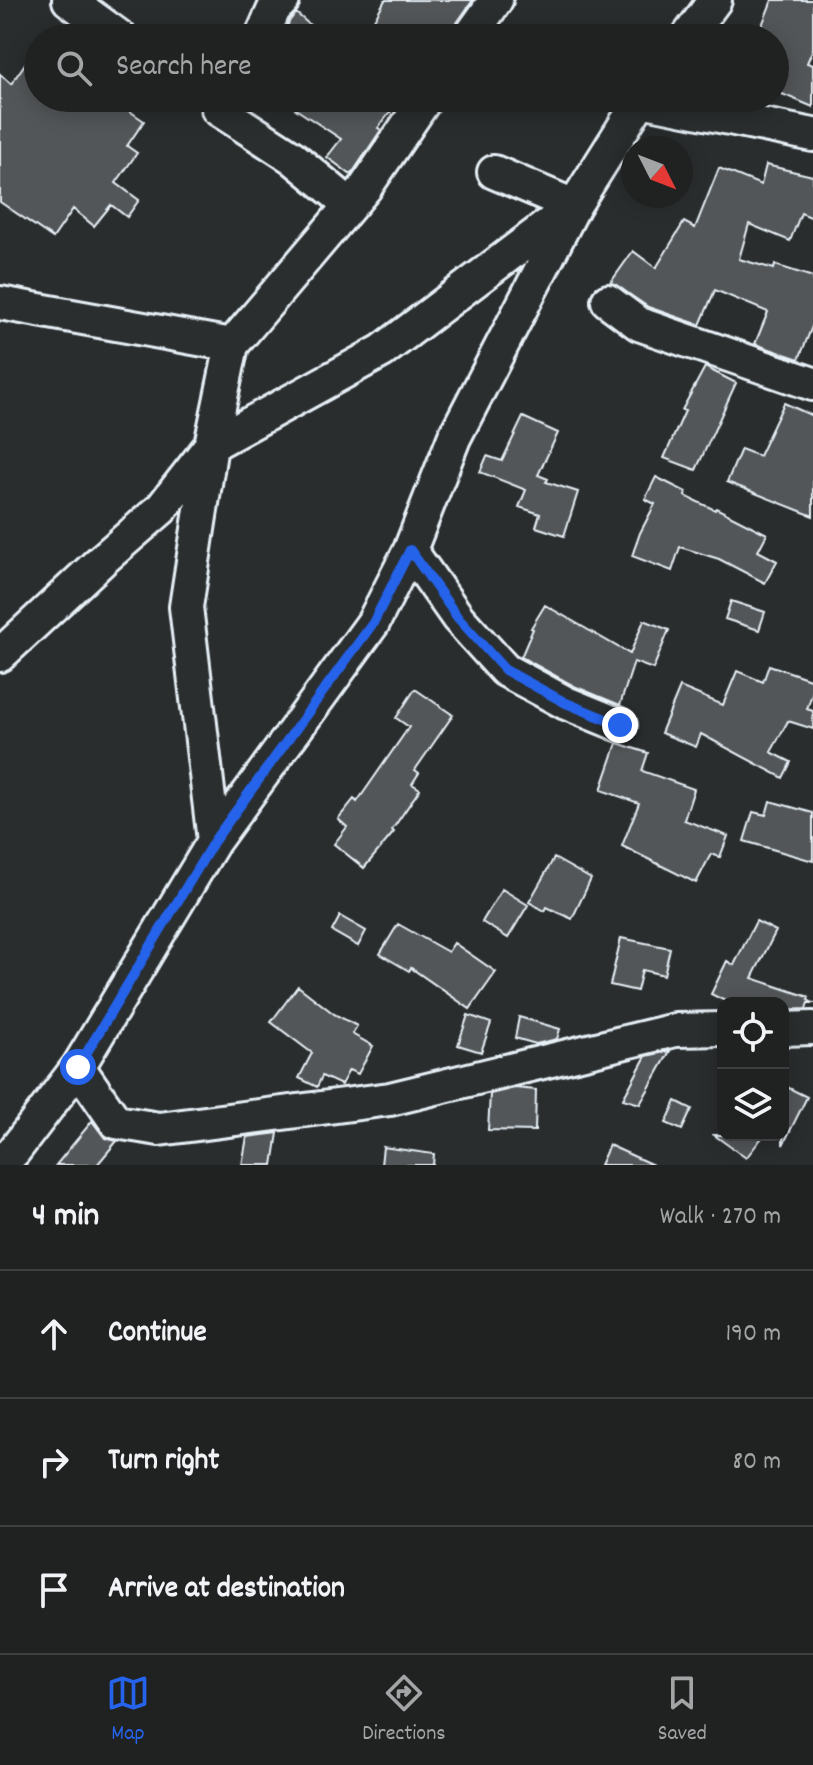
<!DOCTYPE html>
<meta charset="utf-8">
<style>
:root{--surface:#202222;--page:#2d2f2f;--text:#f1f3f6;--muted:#a2a4a5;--line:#3d3f40;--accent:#2563eb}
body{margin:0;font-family:Dekko,sans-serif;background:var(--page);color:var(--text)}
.controls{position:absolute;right:24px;bottom:24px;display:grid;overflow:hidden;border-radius:16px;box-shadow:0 4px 20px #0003}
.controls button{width:72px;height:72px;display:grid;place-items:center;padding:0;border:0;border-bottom:2px solid var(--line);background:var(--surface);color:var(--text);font:40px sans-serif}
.compass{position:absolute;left:621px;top:136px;width:72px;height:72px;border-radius:50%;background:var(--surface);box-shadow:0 4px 20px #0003;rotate:132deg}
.stop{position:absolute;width:24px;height:24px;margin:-18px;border:6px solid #2563eb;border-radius:50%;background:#fff}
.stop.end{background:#2563eb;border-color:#fff;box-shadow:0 2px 8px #0008}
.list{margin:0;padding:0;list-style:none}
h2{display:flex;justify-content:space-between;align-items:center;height:104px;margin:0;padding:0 32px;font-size:34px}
h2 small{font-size:26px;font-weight:400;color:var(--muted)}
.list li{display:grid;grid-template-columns:52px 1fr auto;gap:24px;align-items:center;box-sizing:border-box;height:128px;padding:0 32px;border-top:2px solid var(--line)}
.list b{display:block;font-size:30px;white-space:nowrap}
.list em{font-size:26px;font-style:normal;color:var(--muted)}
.icon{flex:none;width:44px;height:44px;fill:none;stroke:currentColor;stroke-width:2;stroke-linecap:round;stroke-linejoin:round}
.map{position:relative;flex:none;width:813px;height:1165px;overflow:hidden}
.search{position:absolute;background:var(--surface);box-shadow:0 4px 20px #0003;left:24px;right:24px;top:24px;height:88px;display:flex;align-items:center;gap:20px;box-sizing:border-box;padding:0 28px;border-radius:44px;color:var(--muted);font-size:30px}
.sheet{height:488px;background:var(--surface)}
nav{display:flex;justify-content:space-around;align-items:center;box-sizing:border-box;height:112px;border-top:2px solid var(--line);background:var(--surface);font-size:22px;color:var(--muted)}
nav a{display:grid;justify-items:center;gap:4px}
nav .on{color:var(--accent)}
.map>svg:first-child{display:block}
</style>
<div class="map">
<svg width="813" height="1165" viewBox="0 0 813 1165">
<rect width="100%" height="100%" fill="#2a2d2e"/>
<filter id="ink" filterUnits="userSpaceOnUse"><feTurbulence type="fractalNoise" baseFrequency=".0125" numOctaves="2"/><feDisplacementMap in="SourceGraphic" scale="16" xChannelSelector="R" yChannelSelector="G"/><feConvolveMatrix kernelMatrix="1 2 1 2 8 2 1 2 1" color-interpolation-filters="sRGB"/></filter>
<g filter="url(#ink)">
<!-- building -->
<path fill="#535759" stroke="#e8f1f8" stroke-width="2" d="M385 0H473L454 27 450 38H364Z
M772 0H813V49L807 63 813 65V107L775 91V38H757Z
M296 13 325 38H282L290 20Z
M38 45V98H107L122 111 125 108 144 121 127 146 137 153 116 183 139 200 127 217 111 205 94 226 73 209 53 238 0 202V74L11 84Z
M279 98H374L392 110 378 128 381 130 351 175 327 157 341 139Z
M766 165 813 176V218L801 213 790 241 749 224 739 259 774 269 775 265 813 277V324L799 359 755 344 768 312 715 290 700 325 648 307 611 282 633 251 656 268 684 222 695 228 719 168 761 185Z
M705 367 736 383 696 470 664 458 685 411 682 410Z
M784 403 813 416V516L727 482 741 449 759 456Z
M523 417 558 433 538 475 548 479 546 482 578 492 564 536 536 527 540 514 519 507 526 490 480 472 487 456 502 461Z
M656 477 686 492 685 496 715 510 716 508 767 534 758 551 777 561 765 583 719 559 680 547 672 571 632 556 640 533 655 504 645 499Z
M731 601 765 612 759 630 725 619Z
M545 605 630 654 644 620 669 630 653 669 634 662 620 705 574 686 521 657 533 629 531 628Z
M769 665 813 680V691L807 709 813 711V729L788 721 771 752 791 762 783 778 701 734 696 747 661 733 680 687 723 705 737 671 763 682Z
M415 689 453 715 415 770 419 773 412 784 420 789 392 830 394 832 364 868 334 844 347 827 338 819 354 799 357 802 409 727 396 718Z
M617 743 648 753 642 771 694 789 684 820 728 836 720 857 711 854 696 883 622 846 639 803 601 790Z
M770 801 813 813V861L744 841 753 812 766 815Z
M554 858 591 879 572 919 547 907 545 911 529 902Z
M502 889 528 905 508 938 482 922Z
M340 916 366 931 358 946 332 931Z
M756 921 776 931 752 978 809 997 808 1000 813 1003H808L806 1009 783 1010V1003H729L711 994 727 961 734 965Z
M398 924 448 952 454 943 496 972 470 1009 411 968 409 971 380 954Z
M621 938 670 948 664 975 642 970 637 991 610 985Z
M298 986 334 1014 357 1026 352 1034 373 1046 358 1074 349 1070 341 1085 322 1076 317 1087 299 1078 312 1053 271 1022Z
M468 1015 491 1023 481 1052 458 1045Z
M519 1017 560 1029 557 1039 536 1044 515 1038Z
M670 1051 640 1104 623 1099 646 1056Z
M783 1085 807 1097 783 1145Z
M515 1088 536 1090 535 1131 488 1130 490 1094Z
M676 1101 692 1109 682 1130 666 1123Z
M92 1121 105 1138 117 1141 97 1165H56Z
M278 1133 273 1165H242L247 1137Z
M714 1135H764L746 1158Z
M609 1145 653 1165H600Z
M383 1147 434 1154 433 1165H381Z"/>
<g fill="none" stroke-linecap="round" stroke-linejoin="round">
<!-- minor casing -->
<g stroke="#e8f1f8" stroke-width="38">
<path id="minor" d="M69 0 121 38
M261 38 274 9 283 0
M469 38 496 0
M687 38 715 0
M226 98 218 109 292 157 350 205
M641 100 813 135
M494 172 574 206
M608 301 639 324 813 384
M0 303 232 345
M410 550 458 618 505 670 566 703 620 725
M0 655 101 561 161 509 211 445 382 351 568 210
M214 841 186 607 211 445 232 345 365 188 426 98
M783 1029 813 1028
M78 1067 116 1122 159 1129 390 1099 675 1030 723 1029
M0 1165 14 1151 78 1067 214 841 373 623 410 550 454 438 574 206 642 98"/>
</g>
<!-- minor -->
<use href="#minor" stroke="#2a2d2e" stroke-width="32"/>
</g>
</g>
<g fill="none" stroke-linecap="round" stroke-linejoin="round" filter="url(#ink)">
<!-- route -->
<path stroke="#2563eb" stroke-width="10" d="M78 1067 214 841 373 623 410 550 458 618 505 670 566 703 620 725"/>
</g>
</svg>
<div class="controls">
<button><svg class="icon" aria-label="locate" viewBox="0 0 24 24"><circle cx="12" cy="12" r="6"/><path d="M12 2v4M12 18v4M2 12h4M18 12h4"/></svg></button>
<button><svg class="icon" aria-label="layers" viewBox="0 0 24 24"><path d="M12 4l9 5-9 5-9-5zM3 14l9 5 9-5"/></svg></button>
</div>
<svg class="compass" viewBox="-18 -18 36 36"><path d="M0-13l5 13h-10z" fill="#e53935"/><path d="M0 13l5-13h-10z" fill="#a2a4a5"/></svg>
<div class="stop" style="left:78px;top:1067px"></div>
<div class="stop end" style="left:620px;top:725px"></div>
<div class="search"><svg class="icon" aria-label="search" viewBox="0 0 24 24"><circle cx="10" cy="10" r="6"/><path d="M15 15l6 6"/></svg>Search here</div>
</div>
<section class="sheet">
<h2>4 min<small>Walk · 270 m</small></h2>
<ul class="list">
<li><svg class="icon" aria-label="ahead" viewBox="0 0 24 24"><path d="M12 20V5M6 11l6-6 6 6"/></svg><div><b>Continue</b></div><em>190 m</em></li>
<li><svg class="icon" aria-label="right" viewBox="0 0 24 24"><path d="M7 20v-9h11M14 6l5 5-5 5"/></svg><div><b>Turn right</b></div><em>80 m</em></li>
<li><svg class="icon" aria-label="arrive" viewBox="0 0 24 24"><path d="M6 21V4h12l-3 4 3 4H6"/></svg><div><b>Arrive at destination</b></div></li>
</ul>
</section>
<nav>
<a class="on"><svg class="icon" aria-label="map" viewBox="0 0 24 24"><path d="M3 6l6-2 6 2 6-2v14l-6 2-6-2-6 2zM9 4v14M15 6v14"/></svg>Map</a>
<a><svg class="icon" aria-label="directions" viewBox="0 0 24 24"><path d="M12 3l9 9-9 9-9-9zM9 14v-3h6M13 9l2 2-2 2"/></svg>Directions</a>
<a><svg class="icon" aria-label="saved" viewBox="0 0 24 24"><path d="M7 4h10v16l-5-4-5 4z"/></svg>Saved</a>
</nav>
